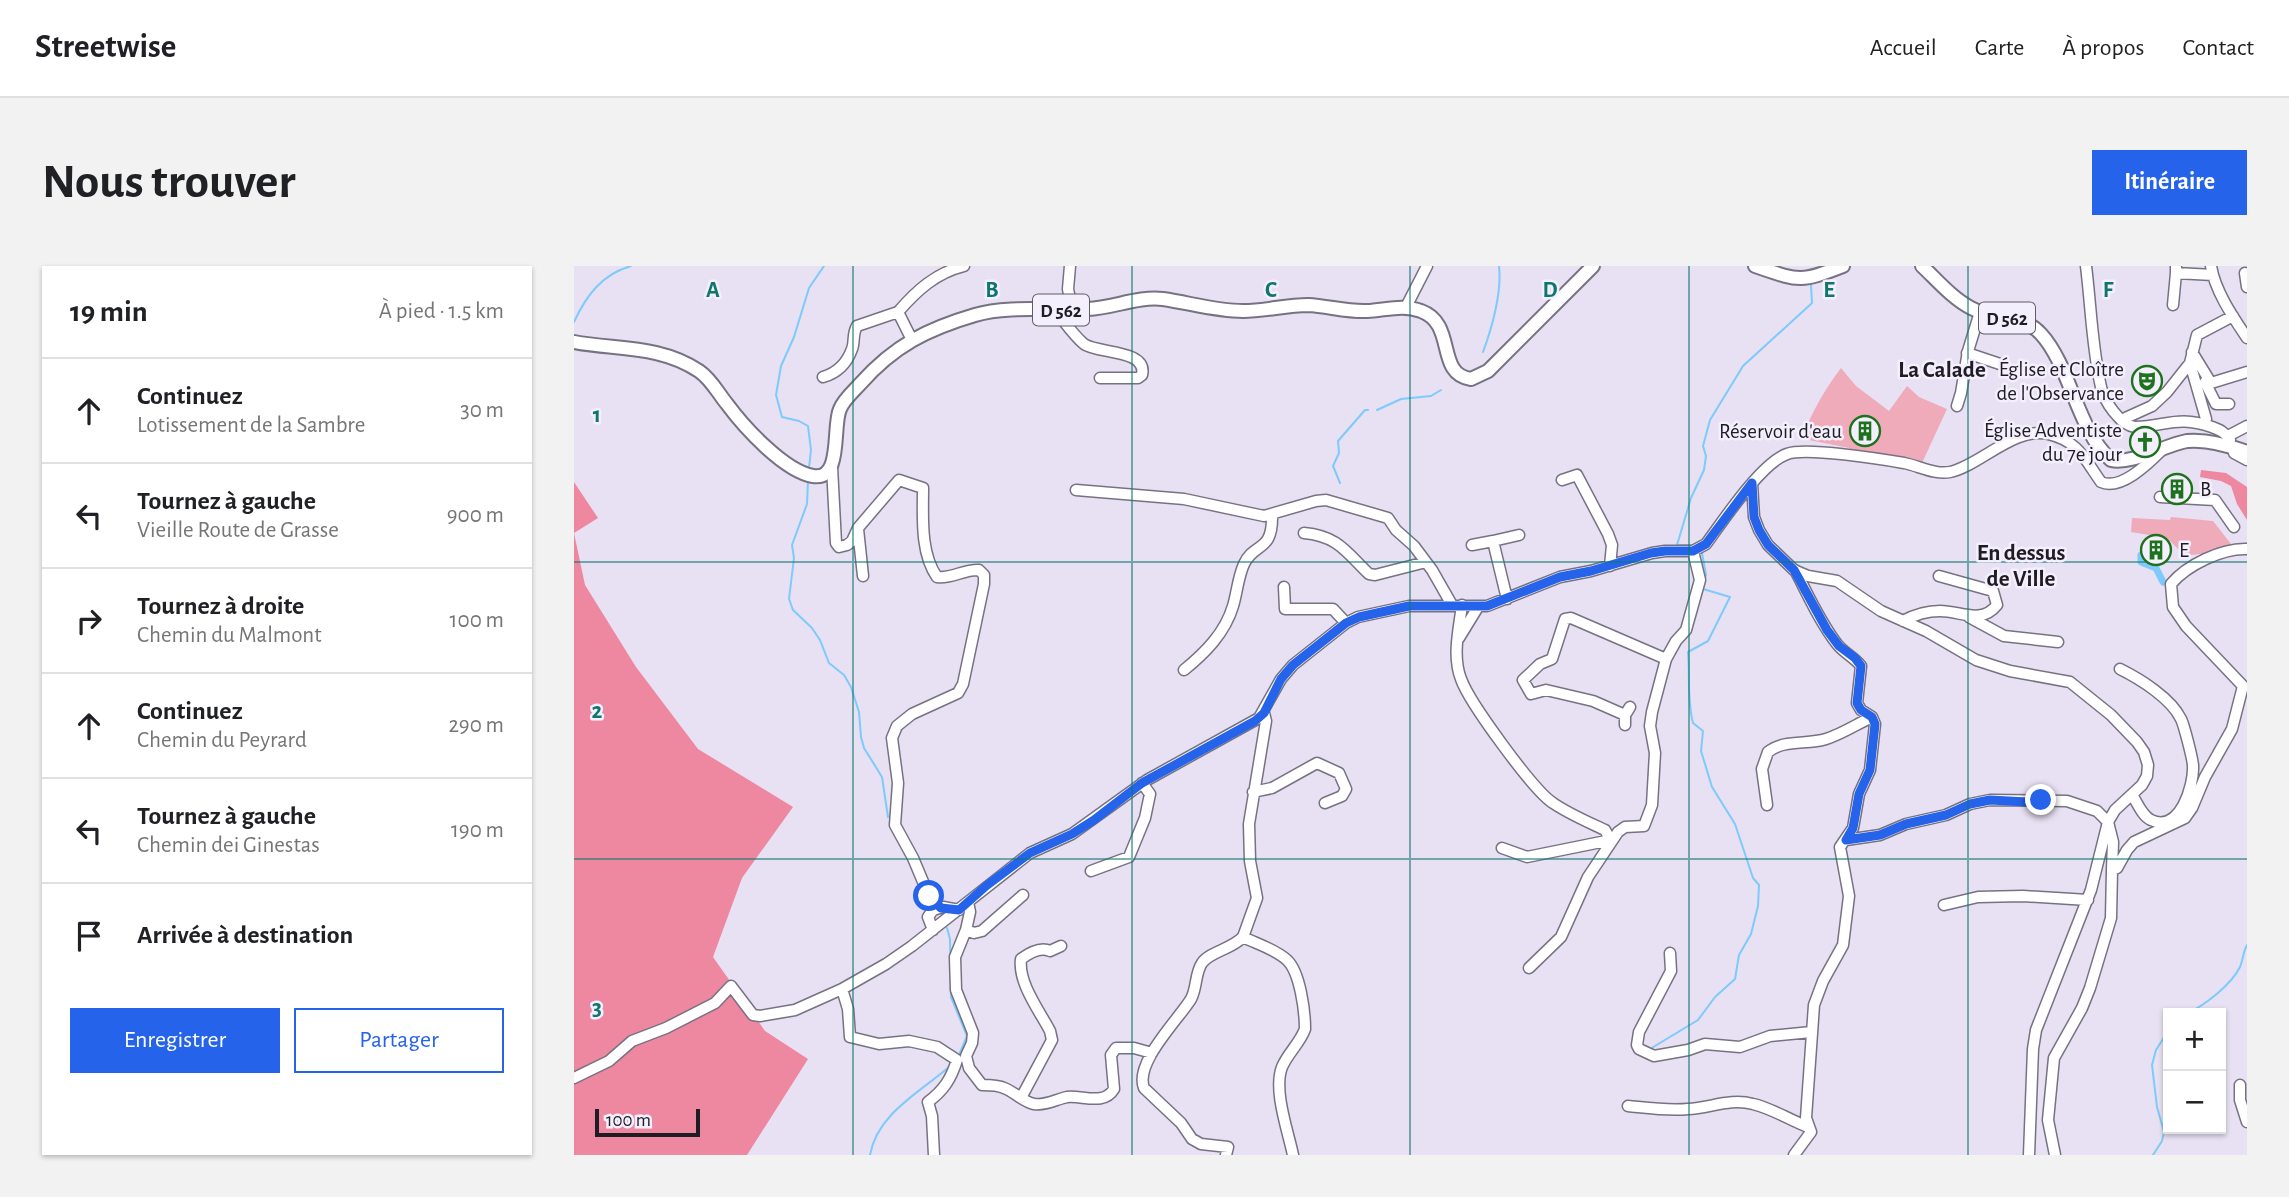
<!DOCTYPE html>
<html lang="fr">
<meta charset="utf-8">
<style>
:root{--surface:#fff;--page:#f2f2f2;--text:#202124;--muted:#757577;--line:#e0e0e0;--accent:#2563eb}
body{margin:0;font-family:"Alegreya Sans",sans-serif;background:var(--page);color:var(--text)}
.controls{position:absolute;right:21px;bottom:21px;display:grid;overflow:hidden;border-radius:0px;box-shadow:0 2px 5px #0004}
.controls button{width:63px;height:63px;display:grid;place-items:center;padding:0;border:0;border-bottom:2px solid var(--line);background:var(--surface);color:var(--text);font:35px sans-serif}
.scale{position:absolute;left:21px;bottom:18px;width:105px;box-sizing:border-box;padding-left:7px;border:4px solid #1f1d23;border-top:0;font-size:19px;line-height:24px;white-space:nowrap;color:#1f1d23;-webkit-text-stroke:5px #f4effd;paint-order:stroke}
.stop{position:absolute;width:21px;height:21px;margin:-16px;border:5px solid #2563eb;border-radius:50%;background:#fff}
.stop.end{background:#2563eb;border-color:#fff;box-shadow:0 2px 7px #0008}
.list{margin:0;padding:0;list-style:none}
h2{display:flex;justify-content:space-between;align-items:center;height:91px;margin:0;padding:0 28px;font-size:30px}
h2 small{font-size:23px;font-weight:400;color:var(--muted)}
.list li{display:grid;grid-template-columns:46px 1fr auto;gap:21px;align-items:center;box-sizing:border-box;height:105px;padding:0 28px;border-top:2px solid var(--line)}
.list b{display:block;font-size:26px;white-space:nowrap}
.list p{margin:0;font-size:23px;white-space:nowrap;color:var(--muted)}
.list em{font-size:23px;font-style:normal;color:var(--muted)}
.actions{display:flex;gap:14px;padding:21px 28px}
.actions a{flex:1;padding:16px 0;border:2px solid var(--accent);border-radius:0px;text-align:center;font-size:24px;color:var(--accent)}
.actions .main{background:var(--accent);color:#fff}
.icon{flex:none;width:38px;height:38px;fill:none;stroke:currentColor;stroke-width:2;stroke-linecap:round;stroke-linejoin:round}
.map{position:relative;flex:none;width:1673px;height:889px;overflow:hidden;border-radius:0px}
header{display:flex;align-items:center;gap:42px;box-sizing:border-box;height:98px;padding:0 35px;background:var(--surface);border-bottom:2px solid var(--line)}
header strong{font-size:33px}
nav{display:flex;gap:38px;margin-inline-start:auto;font-size:24px}
.intro{display:flex;align-items:center;justify-content:space-between;box-sizing:border-box;height:168px;padding:0 42px}
h1{margin:0;font-size:49px}
.button{padding:18px 32px;border-radius:0px;background:var(--accent);color:#fff;font-size:24px;font-weight:700}
main{display:flex;gap:42px;padding:0 42px}
aside{flex:1;background:var(--surface);border-radius:0px;box-shadow:0 2px 5px #0004}
.map>svg:first-child{display:block}
</style>
<header>
<strong>Streetwise</strong>
<nav><a>Accueil</a><a>Carte</a><a>À propos</a><a>Contact</a></nav>
</header>
<div class="intro"><h1>Nous trouver</h1><a class="button">Itinéraire</a></div>
<main>
<aside>
<h2>19 min<small>À pied · 1.5 km</small></h2>
<ul class="list">
<li><svg class="icon" aria-label="ahead" viewBox="0 0 24 24"><path d="M12 20V5M6 11l6-6 6 6"/></svg><div><b>Continuez</b><p>Lotissement de la Sambre</p></div><em>30 m</em></li>
<li><svg class="icon" aria-label="left" viewBox="0 0 24 24"><path d="M17 20v-9H6M10 6l-5 5 5 5"/></svg><div><b>Tournez à gauche</b><p>Vieille Route de Grasse</p></div><em>900 m</em></li>
<li><svg class="icon" aria-label="right" viewBox="0 0 24 24"><path d="M7 20v-9h11M14 6l5 5-5 5"/></svg><div><b>Tournez à droite</b><p>Chemin du Malmont</p></div><em>100 m</em></li>
<li><svg class="icon" aria-label="ahead" viewBox="0 0 24 24"><path d="M12 20V5M6 11l6-6 6 6"/></svg><div><b>Continuez</b><p>Chemin du Peyrard</p></div><em>290 m</em></li>
<li><svg class="icon" aria-label="left" viewBox="0 0 24 24"><path d="M17 20v-9H6M10 6l-5 5 5 5"/></svg><div><b>Tournez à gauche</b><p>Chemin dei Ginestas</p></div><em>190 m</em></li>
<li><svg class="icon" aria-label="arrive" viewBox="0 0 24 24"><path d="M6 21V4h12l-3 4 3 4H6"/></svg><div><b>Arrivée à destination</b></div></li>
</ul>
<div class="actions"><a class="main">Enregistrer</a><a>Partager</a></div>
</aside>
<div class="map">
<svg width="1673" height="889" viewBox="0 0 1673 889">
<rect width="100%" height="100%" fill="#e7e1f3"/>
<!-- green -->
<path fill="#efabb9" d="M1267 102 1282 120 1315 145 1333 120 1345 131 1373 143 1348 197 1324 191 1280 187 1275 182 1230 173 1228 171C1239 145 1250 124 1267 102Z
M1597 251 1639 255 1661 283 1611 290 1593 272 1557 266 1558 252 1596 254Z"/>
<!-- forest -->
<path fill="#ee87a0" d="M1627 204 1652 207 1673 221V254L1663 238 1657 220 1647 215 1626 211Z
M0 216 24 252 0 267 11 319 62 401 124 483 219 541 168 612 139 691 191 765 234 793 173 889H0Z"/>
<g fill="none" stroke-linecap="round" stroke-linejoin="round">
<!-- stream -->
<path stroke="#7ecafb" stroke-width="2" d="M0 56C12 30 28 8 57 0
M909 86C918 62 928 26 925 0
M803 144 827 133 857 130 867 124
M235 202 237 184 234 160 225 155 208 151 202 129 207 100 220 71 235 22 250 0
M234 215 233 238 218 279 220 292 215 333 219 344 238 362 246 374 255 397 270 409 277 421 285 446 287 471 290 482 308 511 314 551
M766 217 759 200 765 187 764 175 791 144H794
M1120 279H1103L1117 232 1130 204 1132 190 1129 180 1136 154 1169 100 1238 37 1237 19
M1128 287 1132 309 1130 315
M373 662 376 673 377 731 393 770 385 789
M1614 747C1631 739 1657 719 1666 701 1669 694 1669 686 1673 679
M1076 783 1124 754 1141 731 1161 713 1165 689 1177 668 1184 640 1185 619 1179 612 1161 558 1138 521 1127 485 1129 465 1119 457C1113 434 1116 410 1114 386L1134 375 1156 331 1129 323
M296 889C303 848 346 826 375 801
M1579 889 1588 875 1590 866 1583 841 1578 799 1582 784 1594 765"/>
<!-- canal -->
<path stroke="#7ecafb" stroke-width="7" d="M1567 289V296L1582 302 1589 316"/>
<!-- minor casing -->
<g stroke="#777282" stroke-width="13">
<path id="minor" d="M496 0 494 23 498 43
M1512 0C1517 40 1518 82 1527 121 1530 135 1546 159 1561 161 1593 160 1604 149 1638 161 1646 164 1651 166 1656 174L1654 180
M1602 0V7L1639 9
M1637 0C1641 25 1659 51 1673 72
M1671 7 1673 21
M1599 39 1602 7
M832 41 853 0
M481 44C490 55 499 69 510 78 523 88 574 83 568 109L564 112H526
M338 74 324 46C343 24 362 7 390 0
M1618 86 1637 117 1673 106
M1393 87 1429 99
M1616 97 1632 153
M249 111C263 107 273 97 278 83 281 76 278 68 283 60L324 46
M1631 116 1642 138H1655
M1383 140 1387 127 1394 85 1406 46
M1547 154 1578 140 1593 126 1616 97 1623 69 1659 50
M1654 170 1673 160
M1659 182 1660 187 1673 194
M258 201 262 277 265 281 273 279 278 275 284 262 325 214 349 222C349 250 346 287 363 311 378 313 390 303 405 304L410 309V318L389 418 384 427 338 448 323 460 318 472 324 517 321 559 339 592 355 630 358 645
M988 214 1003 209 1034 268 1038 279 1036 300
M1178 217 1180 251 1185 264 1194 279 1220 304 1234 310 1263 315 1307 345 1352 365 1402 394 1436 405 1496 416 1537 449 1563 476 1570 486 1574 499 1573 510 1568 519 1541 544 1534 556 1517 624 1462 764 1459 783 1455 889
M502 224 610 233 690 250 742 235 752 234 814 252 822 264 840 280 858 304 878 339
M1586 231 1641 234 1660 261
M284 263 289 310
M730 267C764 270 772 286 795 308L801 309 852 296
M898 279 919 275
M710 321 711 343H759L772 357
M933 333 919 275 945 269
M888 339C885 363 878 390 887 413 895 436 959 524 979 537 995 548 1014 556 1031 564L1035 571 1032 575 953 591 928 582
M1395 351 1430 370 1484 376
M1329 355C1340 349 1353 345 1366 345 1387 345 1407 359 1423 339L1419 325 1365 310
M885 372 904 341
M1546 403C1566 413 1597 432 1607 453 1610 459 1619 494 1619 500 1620 519 1606 568 1577 554 1568 550 1563 536 1558 529
M610 404C631 387 651 367 659 340 663 327 664 311 670 298 680 276 699 287 698 249
M690 447 692 455 675 558 676 595 683 632 669 671C683 678 701 683 713 694 726 706 731 745 731 763 726 777 714 787 708 801 699 824 714 865 719 889
M1051 449 1019 435 972 424 957 428 949 414 966 398 978 393 991 353 997 352 1092 393
M1051 459V449L1056 441
M679 526 698 522 743 497 765 507 772 523 768 530 751 537
M1193 539 1188 503 1194 486C1210 473 1233 479 1252 473 1268 468 1283 458 1298 451
M1272 574 1306 569 1332 558 1372 549 1396 538 1416 534 1493 535 1523 545 1534 556 1539 576 1538 604 1543 602 1553 584 1560 576 1611 552 1618 542 1631 511 1658 463 1669 420 1612 360 1599 341 1597 318C1613 299 1648 282 1673 283
M517 605 555 591 571 552 576 528 568 517
M394 636 396 646 392 664 400 667 408 665 449 629
M1370 639 1404 631 1449 630 1514 634
M359 664 354 651 359 644 369 641 385 644
M392 664 381 691 382 724 399 767 398 777 392 790 395 802 408 819C415 819 424 819 430 822 441 826 449 836 460 838 471 840 483 833 493 831 508 829 530 840 540 823L537 789 542 782H560L578 787
M1096 687 1097 705 1065 766 1063 779 1065 783 1080 790 1114 784 1131 778 1166 781 1196 770 1237 766
M955 702 987 671 1014 611 1044 566 1051 561 1070 560 1078 539 1081 487 1076 460 1078 446 1092 393 1102 375 1112 364 1126 314 1119 285
M268 723 274 743 276 771 305 778 335 775 363 781 383 794C377 813 370 824 354 836L358 850 360 889
M0 812 35 795 58 775 92 762 141 737 157 720 179 749 186 750 221 744 268 723 312 698 338 680 456 587 498 568 573 514 685 452 707 413 719 399 772 357 784 351 835 340H913L986 311 1017 305 1078 287 1091 285H1119L1132 278C1149 255 1187 197 1213 188 1232 181 1307 193 1330 197 1345 200 1361 209 1376 206 1405 200 1441 160 1474 168 1505 175 1511 194 1527 216 1546 225 1574 198 1587 185
M1666 819V834L1673 856
M447 832 478 774 476 765C465 744 444 717 447 693 455 687 466 680 476 685L487 680
M1054 840C1074 842 1094 845 1114 843 1136 842 1156 832 1179 838 1197 842 1216 854 1234 861
M652 889 654 881 627 878 618 873 607 857 570 822C560 797 604 754 617 733 623 722 621 707 628 697 635 686 658 683 669 671
M1220 889 1237 866 1232 852 1240 739 1249 715 1269 679 1275 630 1266 581 1279 562 1285 528 1296 504 1301 458 1298 451 1287 444 1283 437 1287 400C1280 391 1270 387 1263 378 1246 356 1234 329 1221 304
M1481 889 1474 854 1480 792 1508 742 1516 722 1537 652 1538 604"/>
</g>
<!-- major casing -->
<g stroke="#777282" stroke-width="16">
<path id="major" d="M1181 0C1225 15 1225 17 1269 0
M1348 0C1363 14 1378 32 1397 42 1419 54 1449 48 1467 68 1497 101 1503 164 1537 194 1557 199 1591 179 1613 175 1633 173 1654 179 1673 186
M0 76C43 84 86 79 125 105 137 113 144 127 153 138 170 161 210 205 239 210 269 215 258 160 266 143 270 133 280 125 287 117 320 80 353 63 401 49 434 39 479 45 514 43 539 42 564 30 589 33 616 37 642 45 669 45 691 45 712 39 734 39 754 40 773 46 793 45 812 44 829 38 847 45 883 58 861 108 897 113L914 105 1019 0"/>
</g>
<!-- minor -->
<use href="#minor" stroke="#fff" stroke-width="10"/>
<!-- major -->
<use href="#major" stroke="#fff" stroke-width="12"/>
</g>
<g fill="none" stroke-linecap="round" stroke-linejoin="round">
<!-- route -->
<path stroke="#2563eb" stroke-width="9" d="M355 630 367 642 385 644 412 620 456 587 498 568 520 554 568 517 681 455 690 447 707 413 719 399 772 357 785 351 835 340H913L986 311 1017 305 1077 287 1091 285H1119L1132 278 1178 217 1180 251 1185 264 1194 279 1220 304 1253 364 1265 380 1281 392 1287 400 1283 437 1287 444 1298 451 1301 458 1296 504 1285 528 1279 562 1272 574 1306 569 1332 558 1372 549 1396 538 1416 534 1453 536 1467 534"/>
</g>
<!-- grid -->
<path fill="none" stroke="#0f766e" stroke-width="2" stroke-opacity="0.55" d="M279 0V889M558 0V889M836 0V889M1115 0V889M1394 0V889M0 296H1673M0 593H1673"/>
<!-- icons -->
<defs>
<g id="theatre-ring" transform="scale(1.575)"><circle r="9.5" fill="#f4effd" stroke="#1e721d" stroke-width="1.5"/><path d="M-5-5.5Q0-4 5-5.5V0Q5 5 0 6Q-5 5-5 0ZM-3.3-2.5H-1v1.5H-3.3ZM1-2.5H3.3v1.5H1ZM-2.8 1Q0 5.5 2.8 1Z" fill="#1e721d"/></g>
<g id="building-ring" transform="scale(1.575)"><circle r="9.5" fill="#f4effd" stroke="#1e721d" stroke-width="1.5"/><path d="M-4-6H4V6H1V3H-1V6H-4ZM-2.5-4.3h1.7v1.8h-1.7ZM.8-4.3h1.7v1.8H.8ZM-2.5-1h1.7V.8h-1.7ZM.8-1h1.7V.8H.8Z" fill="#1e721d"/></g>
<g id="church-ring" transform="scale(1.575)"><circle r="9.5" fill="#f4effd" stroke="#1e721d" stroke-width="1.5"/><path d="M-1.2-6h2.4v3.5h3.3v2.4h-3.3V6h-2.4V-.1h-3.3v-2.4h3.3Z" fill="#1e721d"/></g>
</defs>
<g fill-rule="evenodd">
<use href="#theatre-ring" x="1573" y="115"/>
<use href="#building-ring" x="1291" y="165"/>
<use href="#church-ring" x="1571" y="176"/>
<use href="#building-ring" x="1603" y="223"/>
<use href="#building-ring" x="1582" y="284"/>
</g>
<g text-anchor="middle" stroke-width="5" stroke-linejoin="round" paint-order="stroke">
<!-- shield labels -->
<g fill="#f4effd" stroke="#5f5c64" stroke-width="2">
<rect x="459" y="28.5" width="56" height="31" rx="5"/>
<rect x="1405" y="36.5" width="56" height="31" rx="5"/>
</g>
<g font-size="19" font-weight="bold" fill="#1f1d23">
<text x="487" y="51">D 562</text>
<text x="1433" y="59">D 562</text>
</g>
<!-- poi labels -->
<g font-size="21" fill="#1f1d23" stroke="#f4effd" text-anchor="end">
<text x="1550" y="110">Église et Cloître<tspan x="1550" dy="24">de l'Observance</tspan></text>
<text x="1548" y="171">Église Adventiste<tspan x="1548" dy="24">du 7e jour</tspan></text>
<text x="1268" y="172">Réservoir d'eau</text>
<text x="1626" y="230" text-anchor="start">B</text>
<text x="1605" y="291" text-anchor="start">E</text>
</g>
<!-- neighbourhood labels -->
<g font-size="23" font-weight="bold" fill="#1f1d23" stroke="#f4effd">
<text x="1368" y="111">La Calade</text>
<text x="1447" y="294">En dessus<tspan x="1447" dy="26">de Ville</tspan></text>
</g>
</g>
<g font-size="23" text-anchor="middle" font-weight="bold" fill="#0f766e" stroke="#f4effd" stroke-width="5" stroke-linejoin="round" paint-order="stroke">
<text x="139" y="31">A</text>
<text x="418" y="31">B</text>
<text x="697" y="31">C</text>
<text x="976" y="31">D</text>
<text x="1255" y="31">E</text>
<text x="1534" y="31">F</text>
<text x="23" y="156">1</text>
<text x="23" y="452">2</text>
<text x="23" y="749">3</text>
</g>
</svg>
<div class="controls">
<button>+</button>
<button>−</button>
</div>
<div class="scale">100 m</div>
<div class="stop" style="left:355px;top:630px"></div>
<div class="stop end" style="left:1467px;top:534px"></div>
</div>
</main>
